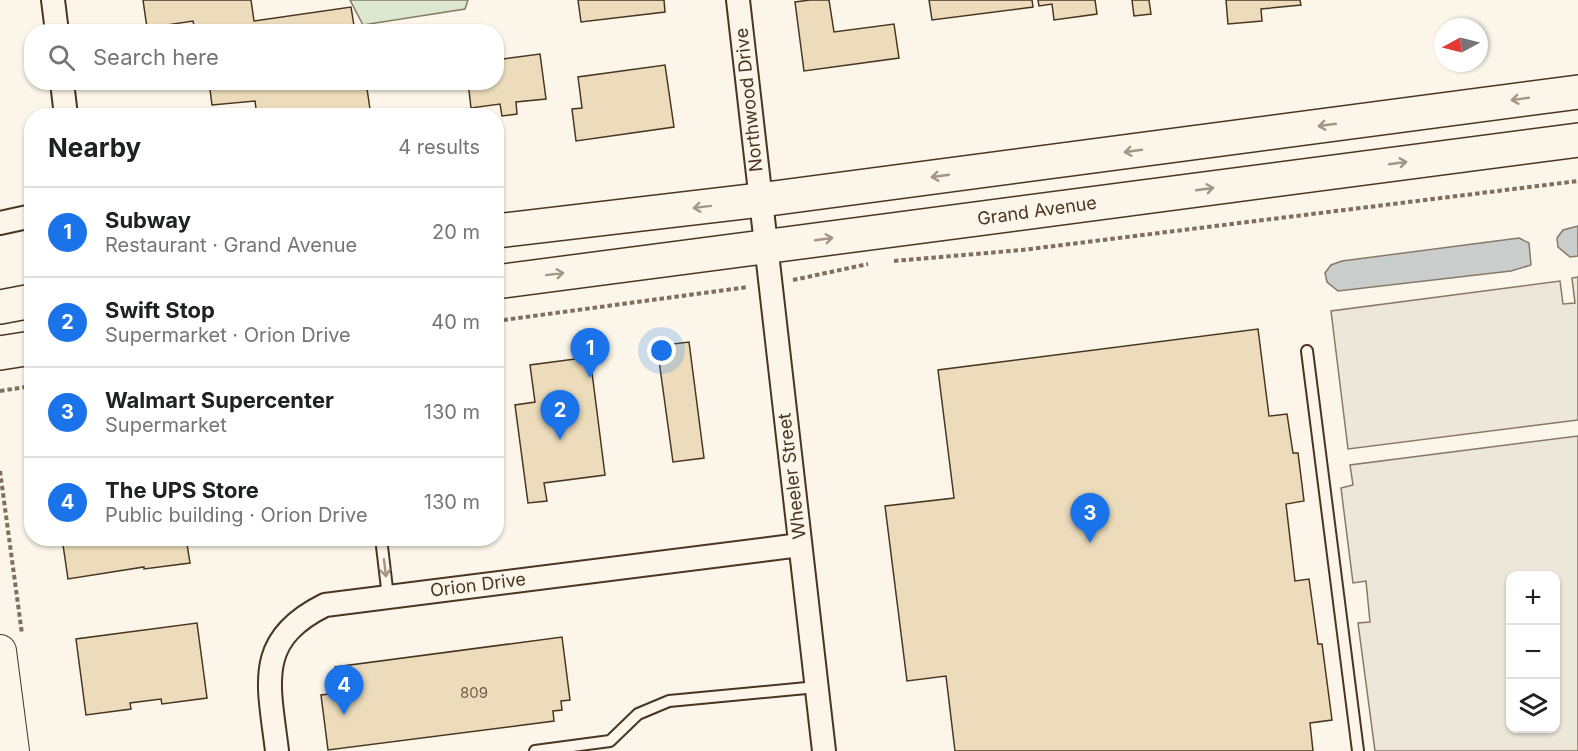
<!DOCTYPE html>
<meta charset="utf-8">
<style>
:root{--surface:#fff;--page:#f2f2f2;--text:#202124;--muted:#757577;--line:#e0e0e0;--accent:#1a73e8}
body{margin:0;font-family:Inter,sans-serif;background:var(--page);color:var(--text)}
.controls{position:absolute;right:18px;bottom:18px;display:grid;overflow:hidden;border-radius:12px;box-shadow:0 2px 4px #0004}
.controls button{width:54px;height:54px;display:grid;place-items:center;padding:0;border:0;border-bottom:2px solid var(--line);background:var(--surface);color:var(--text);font:30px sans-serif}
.compass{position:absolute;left:1434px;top:18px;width:54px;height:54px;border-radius:50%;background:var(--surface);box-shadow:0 2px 4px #0004;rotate:263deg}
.you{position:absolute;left:662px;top:351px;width:21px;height:21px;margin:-15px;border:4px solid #fff;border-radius:50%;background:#1a73e8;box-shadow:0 0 0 9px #1a73e833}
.badge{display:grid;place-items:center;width:39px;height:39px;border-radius:50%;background:var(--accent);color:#fff;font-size:20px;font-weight:700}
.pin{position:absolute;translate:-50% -50px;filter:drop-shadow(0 2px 3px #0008)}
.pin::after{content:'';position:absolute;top:32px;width:21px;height:18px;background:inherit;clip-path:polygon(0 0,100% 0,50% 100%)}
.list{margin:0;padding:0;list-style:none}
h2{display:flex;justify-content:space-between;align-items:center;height:78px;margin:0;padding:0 24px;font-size:26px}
h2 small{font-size:20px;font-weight:400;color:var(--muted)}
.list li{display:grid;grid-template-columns:39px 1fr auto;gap:18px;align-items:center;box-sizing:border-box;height:90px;padding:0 24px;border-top:2px solid var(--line)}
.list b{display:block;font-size:22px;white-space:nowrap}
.list p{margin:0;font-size:20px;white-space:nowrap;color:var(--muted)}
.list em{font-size:20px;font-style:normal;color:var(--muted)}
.icon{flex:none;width:33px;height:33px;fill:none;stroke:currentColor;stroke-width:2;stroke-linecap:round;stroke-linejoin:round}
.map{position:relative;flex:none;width:1578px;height:751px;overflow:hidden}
.search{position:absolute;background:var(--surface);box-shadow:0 2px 4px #0004;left:24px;top:24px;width:480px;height:66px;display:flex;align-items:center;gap:15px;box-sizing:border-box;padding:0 21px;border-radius:24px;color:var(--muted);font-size:22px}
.panel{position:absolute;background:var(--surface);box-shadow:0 2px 4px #0004;left:24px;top:108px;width:480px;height:438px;border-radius:24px}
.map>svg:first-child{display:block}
</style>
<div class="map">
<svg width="1578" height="751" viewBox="0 0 1578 751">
<rect width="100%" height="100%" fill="#fbf6e9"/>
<!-- green -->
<path fill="#dce7d0" stroke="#887966" stroke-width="1.5" d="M350 0H468L465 9 363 25Z"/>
<!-- parking -->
<path fill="#ede7d9" stroke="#887966" stroke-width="1.5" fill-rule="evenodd" d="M1578 277V420L1348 449 1331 311 1560 281 1563 304 1575 303 1572 278Z
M1578 436V751H1375L1358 623 1370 622 1366 581 1353 583 1341 488 1353 485 1350 465ZM1510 576H1556V728H1510Z"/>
<!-- water -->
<path fill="#c9cecd" stroke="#887966" stroke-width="1.5" d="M1578 226V256L1570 257 1558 247 1557 238 1563 230Z
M1519 238 1529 243 1531 265 1511 271 1338 291 1327 282 1325 273 1331 265 1342 261Z"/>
<!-- building -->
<path fill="#ecdcbc" stroke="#4a3520" stroke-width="1.5" d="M143 0H251L254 21 351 7 355 32H188L195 30 193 21 147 28Z
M578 0H664L665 12 581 22Z
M810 0H829L834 32 894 24 899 58 804 71 795 2Z
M929 0H1032L1033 7 932 20Z
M1038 0H1095L1097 14 1054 20 1052 4 1039 6Z
M1132 0H1149L1151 14 1134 16Z
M1226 0H1300L1301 5 1261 9 1262 21 1228 24Z
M540 54 546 99 516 102 517 114 502 116 500 104 471 108 468 82H496V60Z
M665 65 674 127 576 141 572 109 582 108 578 77Z
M107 82H145L108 88Z
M209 82H366L371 116H257L255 101 212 105Z
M1258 329 1269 416 1287 414 1293 453H1298L1304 501 1286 504 1295 581 1309 579 1318 644H1322L1332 720 1310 723 1313 751H955L946 676 907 681 885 506 954 498 938 370Z
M689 342 704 458 673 462 657 346Z
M590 357 605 475 544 483 547 501 528 503 515 405 535 402 530 365Z
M62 538H186L190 563 144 569V567L68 579Z
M197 623 207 698 162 704 161 699 130 703 131 709 86 715 76 639Z
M562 637 570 700 561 701 562 710 553 711 554 721 328 750 321 695 329 694 327 679 336 678 335 667Z"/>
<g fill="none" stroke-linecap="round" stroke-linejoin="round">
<!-- lane casing -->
<g stroke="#4a3520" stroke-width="14">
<path id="lane" d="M1307 351 1358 751
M381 538 388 597
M535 751 610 741 638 714 669 701 817 687"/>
</g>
<!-- street casing -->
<g stroke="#4a3520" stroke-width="26">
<path id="street" d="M53 0 57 32
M738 0 824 751
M62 82 66 116
M0 223 32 216
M277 751C269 684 254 640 325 605L800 545"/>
</g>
<!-- secondary casing -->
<g stroke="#4a3520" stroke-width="34">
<path id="secondary" d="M0 651 13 751"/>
</g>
<!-- primary casing -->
<g stroke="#4a3520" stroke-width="36">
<path id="primary" d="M496 231 760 200 1578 92
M496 282 1578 140
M0 307 32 301
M0 353 32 348"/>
</g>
<!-- path -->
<path stroke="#7f6f5c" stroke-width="4" stroke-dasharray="4.5 3" stroke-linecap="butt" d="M894 261 1022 250 1578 181
M793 280 868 264
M496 321 748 287
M0 391 32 386
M0 471 22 634"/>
<!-- lane -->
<use href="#lane" stroke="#fbf6e9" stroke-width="10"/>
<!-- street -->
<use href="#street" stroke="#fbf6e9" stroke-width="22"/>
<!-- secondary -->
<use href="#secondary" stroke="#fbf6e9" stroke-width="32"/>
<!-- primary -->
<use href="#primary" stroke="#fbf6e9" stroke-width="33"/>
</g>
<!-- one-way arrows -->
<defs><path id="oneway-shaft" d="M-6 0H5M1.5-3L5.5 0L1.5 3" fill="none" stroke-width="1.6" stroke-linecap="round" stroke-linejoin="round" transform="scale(1.5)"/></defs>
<g stroke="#a29684">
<use href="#oneway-shaft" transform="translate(1520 99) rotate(172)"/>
<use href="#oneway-shaft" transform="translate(1327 125) rotate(172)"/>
<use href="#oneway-shaft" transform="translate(1133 151) rotate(172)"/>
<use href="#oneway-shaft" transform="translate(1398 163) rotate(-8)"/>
<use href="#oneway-shaft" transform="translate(940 176) rotate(172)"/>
<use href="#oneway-shaft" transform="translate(1205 189) rotate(-8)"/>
<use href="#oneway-shaft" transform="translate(702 207) rotate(173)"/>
<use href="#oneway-shaft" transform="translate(824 239) rotate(-8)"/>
<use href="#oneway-shaft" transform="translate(555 274) rotate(-7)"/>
<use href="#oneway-shaft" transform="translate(385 568) rotate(83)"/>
</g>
<g text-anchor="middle" stroke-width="4.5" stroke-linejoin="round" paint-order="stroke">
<!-- number labels -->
<g font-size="15" fill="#725f47">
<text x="474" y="698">809</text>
</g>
<!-- street labels -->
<g font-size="18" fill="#4a3520" stroke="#fbf6e9">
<text transform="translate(749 100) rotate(-96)" y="6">Northwood Drive</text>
<text transform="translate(1037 211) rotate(-8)" y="6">Grand Avenue</text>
<text transform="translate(792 476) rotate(-97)" y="6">Wheeler Street</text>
<text transform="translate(478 585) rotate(-7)" y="6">Orion Drive</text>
</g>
</g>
</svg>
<div class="controls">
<button>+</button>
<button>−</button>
<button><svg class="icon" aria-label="layers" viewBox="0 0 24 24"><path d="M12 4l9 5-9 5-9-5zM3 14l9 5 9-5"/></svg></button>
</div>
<svg class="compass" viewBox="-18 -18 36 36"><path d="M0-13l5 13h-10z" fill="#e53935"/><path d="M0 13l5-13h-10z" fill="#757577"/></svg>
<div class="you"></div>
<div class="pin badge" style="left:590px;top:378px">1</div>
<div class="pin badge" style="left:560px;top:440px">2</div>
<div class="pin badge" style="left:1090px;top:543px">3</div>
<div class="pin badge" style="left:344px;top:715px">4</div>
<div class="search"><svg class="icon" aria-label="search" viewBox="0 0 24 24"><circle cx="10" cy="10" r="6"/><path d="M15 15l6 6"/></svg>Search here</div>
<section class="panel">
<h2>Nearby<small>4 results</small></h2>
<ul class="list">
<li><span class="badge">1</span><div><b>Subway</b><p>Restaurant · Grand Avenue</p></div><em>20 m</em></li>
<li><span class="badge">2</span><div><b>Swift Stop</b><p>Supermarket · Orion Drive</p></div><em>40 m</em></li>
<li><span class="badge">3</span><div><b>Walmart Supercenter</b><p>Supermarket</p></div><em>130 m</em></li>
<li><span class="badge">4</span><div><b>The UPS Store</b><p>Public building · Orion Drive</p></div><em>130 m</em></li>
</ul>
</section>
</div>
